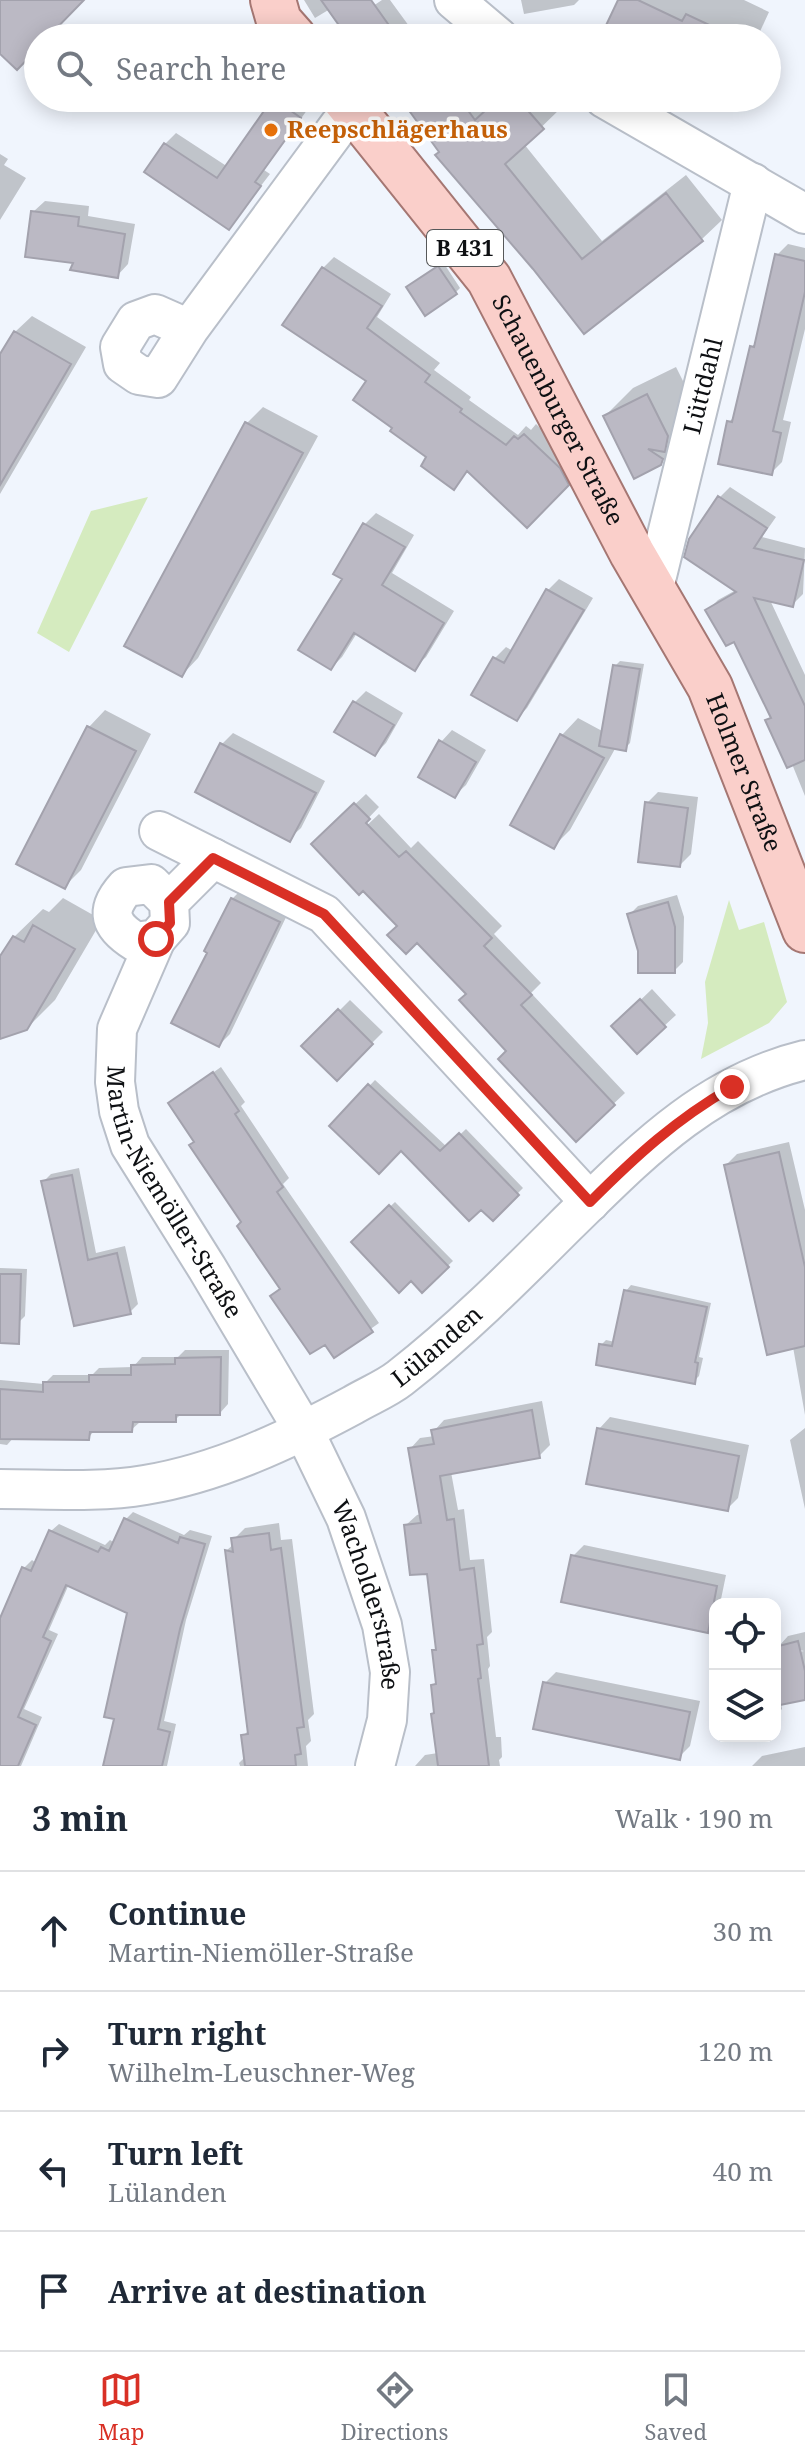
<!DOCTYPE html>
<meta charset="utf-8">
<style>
:root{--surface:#fff;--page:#f2f2f3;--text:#1f2937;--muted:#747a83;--line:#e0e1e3;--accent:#d93025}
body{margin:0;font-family:"Noto Serif",serif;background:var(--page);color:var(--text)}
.controls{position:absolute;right:24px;bottom:24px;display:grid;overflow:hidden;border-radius:16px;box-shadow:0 4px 20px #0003}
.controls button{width:72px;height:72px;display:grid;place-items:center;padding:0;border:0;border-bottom:2px solid var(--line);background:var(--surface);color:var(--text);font:40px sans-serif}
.stop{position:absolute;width:24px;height:24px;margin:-18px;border:6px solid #d93025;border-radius:50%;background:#fff}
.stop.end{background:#d93025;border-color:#fff;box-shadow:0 2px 8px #0008}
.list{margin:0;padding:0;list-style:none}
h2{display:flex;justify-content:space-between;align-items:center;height:104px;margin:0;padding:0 32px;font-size:34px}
h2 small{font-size:26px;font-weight:400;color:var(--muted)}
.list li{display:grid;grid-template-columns:52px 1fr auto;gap:24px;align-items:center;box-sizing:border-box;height:120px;padding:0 32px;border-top:2px solid var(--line)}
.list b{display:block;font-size:30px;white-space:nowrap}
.list p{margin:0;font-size:26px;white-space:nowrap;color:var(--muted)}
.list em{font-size:26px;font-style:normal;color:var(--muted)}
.icon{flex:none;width:44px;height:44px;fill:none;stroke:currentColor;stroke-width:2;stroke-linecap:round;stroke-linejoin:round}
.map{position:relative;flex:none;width:805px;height:1766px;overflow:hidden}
.search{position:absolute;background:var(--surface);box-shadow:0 4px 20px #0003;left:24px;right:24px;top:24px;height:88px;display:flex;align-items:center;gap:20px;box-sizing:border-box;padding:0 28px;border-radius:44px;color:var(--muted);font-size:30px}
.sheet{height:584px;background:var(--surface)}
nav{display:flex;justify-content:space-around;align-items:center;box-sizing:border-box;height:112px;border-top:2px solid var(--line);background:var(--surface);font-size:22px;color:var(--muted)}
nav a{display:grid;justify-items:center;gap:4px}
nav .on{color:var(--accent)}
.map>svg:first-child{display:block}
</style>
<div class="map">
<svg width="805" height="1766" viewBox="0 0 805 1766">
<rect width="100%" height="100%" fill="#f0f5fd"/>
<!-- green -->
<path fill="#d5ebbf" d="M148 497 69 652 37 633 91 511Z
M729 900 739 930 764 922 787 1002 769 1023 701 1059 708 1023 705 982Z"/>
<!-- shadow -->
<path fill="#0003" d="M304 0H369L373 6 382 0H390L409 26 397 38H350L330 9 315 18Z
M521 0H579L574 5 524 14Z
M620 0H744L769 12 757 38H602Z
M276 98H300L310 106 264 170 270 174 229 227 165 144 176 133 228 167Z
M407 98H493L496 101 500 98H554L562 107 524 144 602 241 686 175 722 220 702 239 585 331 441 152Z
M0 154 8 159 4 165 26 178 0 220Z
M45 201 89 206 88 216 135 224 128 264 117 276 76 262 33 212Z
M788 244 805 248V329L783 420 791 422 782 462 771 473 729 422 736 415 752 347 757 341 777 255Z
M334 257 391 294 377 317 440 363 434 370 471 397 469 400 518 435 526 426 531 430 536 424 570 457 579 473 527 526 469 470 454 487 429 457 394 427 369 381 323 268Z
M443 262 460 288 455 293 413 283Z
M32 316 86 347 0 494V358L15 332Z
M676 367 696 407 689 435 660 464 605 416 633 388Z
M263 407 318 436 198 658 182 675 247 423Z
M730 487 776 517 762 537 805 548 803 594 792 605 770 600 805 675V796L792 764 768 721 772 716 735 639 708 610 718 600 736 590 690 540 720 497Z
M376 513 414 535 392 573 454 611 426 657 414 668 357 633 342 657 331 668 345 578 336 573 365 524Z
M559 579 593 598 527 708 516 719 495 658 506 647 513 651 548 590Z
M620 661 644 664 630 743 625 748 616 747 570 830 554 846 562 735 578 718 604 732 615 666Z
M366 691 403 713 386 743 375 754 355 702Z
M105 710 151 734 81 870 64 887 19 863 89 727Z
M452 730 486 750 466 785 454 796 441 742Z
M233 733 325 781 301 828 289 839 197 791 222 744Z
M658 792 698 797 691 854 680 865 647 803Z
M366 794 379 807 358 829 361 831 379 814 411 848 418 841 502 926 494 934 541 983 531 993 625 1093 576 1139 468 994 363 889 313 844Z
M243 888 289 911 230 1034 219 1045 232 899Z
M677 895 684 917 683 962 674 971 640 951 629 915 638 906Z
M63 898 102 920 55 1000 26 1029 0 1037V958L14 937 43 909 49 912Z
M652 989 676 1015 637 1051 625 1015Z
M350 1000 383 1032 337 1078 304 1046Z
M221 1067 245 1102 241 1106 289 1178 283 1184 379 1323 334 1355 325 1342 272 1296 282 1288 196 1141 170 1103Z
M375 1080 447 1147 466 1129 523 1188 493 1218 401 1148 331 1126Z
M789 1142 805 1210V1415L793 1347 726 1165 737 1154Z
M79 1168 96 1253 125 1246 138 1304 130 1312 76 1324 43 1182 51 1174Z
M395 1202 453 1261 422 1290 411 1279 353 1242Z
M0 1268 27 1269 25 1316 19 1322H0Z
M631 1285 711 1303 699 1357 703 1358 699 1376 694 1381 601 1345 606 1340 615 1342 626 1291Z
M185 1350H229L228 1404 220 1413H182L175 1420 140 1422 131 1430H95L88 1438 14 1437 7 1445 0 1444V1380L44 1384 53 1375H92L99 1368 133 1367 142 1357H178Z
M542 1401 550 1445 539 1456 451 1472 458 1510 464 1509 470 1560 484 1559 492 1632 487 1637 490 1666 488 1669 496 1737H501L502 1757 499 1760 500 1766H415L425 1755 438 1753 433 1685 438 1681 434 1651 438 1647 429 1572 406 1525 417 1515 421 1514 410 1449 420 1438 435 1436 434 1431 444 1420Z
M610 1417 749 1445 738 1498 727 1509 599 1429Z
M805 1428V1509L790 1440Z
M133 1512 184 1535 190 1530 212 1536 186 1620 164 1721 176 1724 167 1766H105L116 1717 129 1612 69 1584 49 1630 58 1634 24 1709 42 1717 21 1766H0V1646L24 1568 32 1560 36 1563 51 1531 59 1524 105 1545 110 1540 115 1543 126 1519Z
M279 1523 281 1540 292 1539 314 1714 308 1720 311 1741 306 1746 308 1766H240L239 1763 245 1757 243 1736 250 1729 227 1550 234 1544V1539L245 1528Z
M584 1545 726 1575 720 1604H715V1621L706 1630 573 1556Z
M805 1632V1698L781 1703 782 1709 775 1716V1657L804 1651 779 1646 788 1636Z
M556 1672 700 1701 690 1746 679 1757 545 1683Z
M805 1747V1766H752L762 1756Z"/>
<!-- building -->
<path fill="#bbb9c4" stroke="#a3a2ad" stroke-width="2" d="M0 0H84L47 38H38V48L17 70 0 54Z
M321 0H371L398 38H348Z
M618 0H638L682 21 686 14 737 38H600Z
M273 98 301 118 255 182 261 186 229 230 144 172 164 143 217 178Z
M400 98H459L475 120 499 98H517L544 129 505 164 582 259 666 193 703 241 584 334 533 269 435 155 439 152Z
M31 211 79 217 78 226 125 234 118 278 70 270 73 263 25 257Z
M775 254 805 261V292L773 431 781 433 772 475 718 464 727 421 732 422 750 346 754 347Z
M438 266 457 294 425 316 406 287Z
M322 267 382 306 367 328 430 375 425 382 462 409 460 412 506 445 514 436 518 439 524 434 560 468 569 485 527 528 467 471 454 490 421 466 426 457 390 431 392 428 353 400 366 381 282 325Z
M14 331 71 364 0 485V354Z
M647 394 668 436 665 452 648 449 663 459 661 465 634 479 603 416Z
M245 422 303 453 182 677 124 646Z
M718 496 767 528 754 548 804 560 793 607 754 598 805 706V760L787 768 765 720 771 718 734 642 726 646 705 610 736 592 684 557 689 539Z
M363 523 405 547 382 585 444 623 415 671 354 633 331 670 298 650 342 579 333 574Z
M546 589 584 610 517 721 471 695 493 657 504 663Z
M613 665 640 669 626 751 599 746Z
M353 701 394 725 375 756 334 732Z
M87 726 136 751 65 889 16 864Z
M560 734 604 758 554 849 510 825Z
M439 740 476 762 455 798 418 777Z
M220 743 316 793 290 842 195 792Z
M645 802 688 808 680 867 638 862Z
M354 803 370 819 366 823 399 857 406 851 492 938 484 946 532 995 521 1005 615 1105 576 1142 498 1059 506 1051 459 1000 466 994 417 943 406 954 387 935 397 926 363 891 359 895 311 844Z
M231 898 280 922 219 1047 171 1023 207 953 204 951Z
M668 902 675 927V973H638V951L627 914Z
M33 925 75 949 27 1030 0 1039V956L13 936 24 942Z
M640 999 666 1027 637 1054 611 1026Z
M338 1009 373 1044 337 1081 301 1046Z
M213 1072 239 1111 235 1114 283 1187 277 1192 373 1332 334 1358 325 1345 310 1354 270 1296 280 1289 237 1226 241 1222 189 1145 194 1142 168 1103Z
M368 1084 440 1151 459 1133 519 1195 493 1221 481 1210 469 1221 401 1151 379 1174 329 1126Z
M779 1152 805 1267V1346L767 1355 724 1165Z
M72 1175 88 1260 117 1253 131 1314 74 1326 41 1181Z
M389 1205 449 1267 422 1293 411 1281 399 1293 351 1242Z
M0 1274H21L19 1344 0 1343Z
M624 1290 707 1307 695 1362 698 1363 695 1384 596 1365 599 1344 612 1346Z
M221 1357 220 1415H176V1422H133L132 1432H90L89 1440 0 1439V1389L43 1392V1382H89V1375H131V1365L175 1364V1358Z
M532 1410 540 1458 440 1476 447 1520 454 1519 460 1570 474 1568 483 1644 477 1645 481 1678 478 1679 489 1766H438L431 1714 434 1713 431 1685 436 1684 432 1650H436L427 1574 410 1575 404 1525 421 1523 408 1448 434 1444 431 1430Z
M597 1428 739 1456 728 1511 586 1484Z
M124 1518 178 1543 180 1537 205 1544 180 1629 158 1729 170 1732 162 1766H103L114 1719 104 1717 127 1613 66 1585 43 1637 51 1641 18 1717 36 1725 18 1766H0V1618L22 1567 31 1571 49 1530 98 1552 101 1547 109 1551Z
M269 1533 271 1550 281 1548 304 1727 297 1728 301 1754 295 1755 296 1766H245L241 1735 248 1734 225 1550 233 1552 231 1538Z
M571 1555 717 1586 708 1633 561 1602Z
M798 1641 805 1671V1700L775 1706V1647Z
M543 1682 690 1712 680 1760 533 1729Z"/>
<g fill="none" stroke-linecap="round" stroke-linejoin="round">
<!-- minor casing -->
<g stroke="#b9bfc9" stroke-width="42">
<g id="minor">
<path d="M454 0 499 38"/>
<path d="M604 98 805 214"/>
<path d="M189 329 155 314 136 321 120 347 123 364 139 375 158 378 189 329 352 108"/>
<path id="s1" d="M654 588 753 183"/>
<path d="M159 831 324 914 590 1202"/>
<path d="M169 902 151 884 126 887C104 911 110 926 136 942L156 939 170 923 169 902 213 858"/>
<path id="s2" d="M156 939 117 1029 115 1082 119 1111 130 1145 207 1268 304 1431 346 1518 382 1625 390 1672 387 1720 375 1766"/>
<path id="s3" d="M0 1489C48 1489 98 1493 145 1485 218 1473 288 1440 353 1405 368 1396 386 1389 400 1378 459 1332 512 1279 565 1226 637 1156 703 1085 805 1060"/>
</g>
</g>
<!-- major casing -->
<g stroke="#a57773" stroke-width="48">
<g id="major">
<path d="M273 0 279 21 294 38"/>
<path id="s4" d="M344 98 489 279 632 553 710 687 805 930"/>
</g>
</g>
<!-- minor -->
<use href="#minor" stroke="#fff" stroke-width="38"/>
<!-- major -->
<use href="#major" stroke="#facfca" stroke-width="44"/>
</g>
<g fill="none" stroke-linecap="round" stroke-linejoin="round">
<!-- route -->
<path stroke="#d93025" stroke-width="10" d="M156 939 170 923 169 902 213 858 324 914 590 1202C636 1156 675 1120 732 1087"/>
</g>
<!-- markers -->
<circle fill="#e8710a" stroke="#fff" stroke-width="3" cx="271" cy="130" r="8"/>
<g text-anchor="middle" stroke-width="7" stroke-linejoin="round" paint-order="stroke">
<!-- shield labels -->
<rect fill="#fff" stroke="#56585a" stroke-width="2" x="427" y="230" width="76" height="36" rx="6"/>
<g font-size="22" font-weight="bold" fill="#0e1013">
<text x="465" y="256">B 431</text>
</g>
<!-- food labels -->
<g font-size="24" font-weight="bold" fill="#c56008" stroke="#fff" text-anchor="start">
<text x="287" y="138">Reepschlägerhaus</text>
</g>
<!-- street labels -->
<g font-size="24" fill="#0e1013" stroke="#fff">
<text dy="8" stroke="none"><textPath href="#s1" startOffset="208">Lüttdahl</textPath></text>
<text dy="8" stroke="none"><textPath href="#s4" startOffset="380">Schauenburger Straße</textPath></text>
<text dy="8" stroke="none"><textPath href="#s4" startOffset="788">Holmer Straße</textPath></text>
<text dy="8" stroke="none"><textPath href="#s2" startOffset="276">Martin-Niemöller-Straße</textPath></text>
<text dy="8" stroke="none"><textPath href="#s3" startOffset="472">Lülanden</textPath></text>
<text dy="8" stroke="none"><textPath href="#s2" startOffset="728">Wacholderstraße</textPath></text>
</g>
</g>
</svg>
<div class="controls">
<button><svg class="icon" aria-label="locate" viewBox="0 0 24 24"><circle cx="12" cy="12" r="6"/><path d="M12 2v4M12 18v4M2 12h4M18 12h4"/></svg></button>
<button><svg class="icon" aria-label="layers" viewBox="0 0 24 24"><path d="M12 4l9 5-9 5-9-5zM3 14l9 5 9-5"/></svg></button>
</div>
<div class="stop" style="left:156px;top:939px"></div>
<div class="stop end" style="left:732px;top:1087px"></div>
<div class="search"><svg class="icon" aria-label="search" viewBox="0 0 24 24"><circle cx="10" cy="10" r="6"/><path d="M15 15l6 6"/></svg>Search here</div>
</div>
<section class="sheet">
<h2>3 min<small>Walk · 190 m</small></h2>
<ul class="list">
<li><svg class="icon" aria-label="ahead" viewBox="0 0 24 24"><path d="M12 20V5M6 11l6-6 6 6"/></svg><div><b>Continue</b><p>Martin-Niemöller-Straße</p></div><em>30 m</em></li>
<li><svg class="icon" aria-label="right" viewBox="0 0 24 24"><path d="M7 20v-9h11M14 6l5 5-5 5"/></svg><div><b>Turn right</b><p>Wilhelm-Leuschner-Weg</p></div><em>120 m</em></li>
<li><svg class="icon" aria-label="left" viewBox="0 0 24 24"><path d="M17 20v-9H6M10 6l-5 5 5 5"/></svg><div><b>Turn left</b><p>Lülanden</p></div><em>40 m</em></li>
<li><svg class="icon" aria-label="arrive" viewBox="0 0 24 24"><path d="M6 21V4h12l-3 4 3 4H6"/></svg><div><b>Arrive at destination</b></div></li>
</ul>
</section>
<nav>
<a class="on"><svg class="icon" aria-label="map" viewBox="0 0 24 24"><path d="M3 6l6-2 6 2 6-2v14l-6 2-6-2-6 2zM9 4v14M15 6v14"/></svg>Map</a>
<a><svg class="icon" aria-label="directions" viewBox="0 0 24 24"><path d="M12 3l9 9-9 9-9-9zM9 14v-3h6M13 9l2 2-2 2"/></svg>Directions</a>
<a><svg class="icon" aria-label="saved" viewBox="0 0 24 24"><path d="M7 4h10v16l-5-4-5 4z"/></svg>Saved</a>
</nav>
